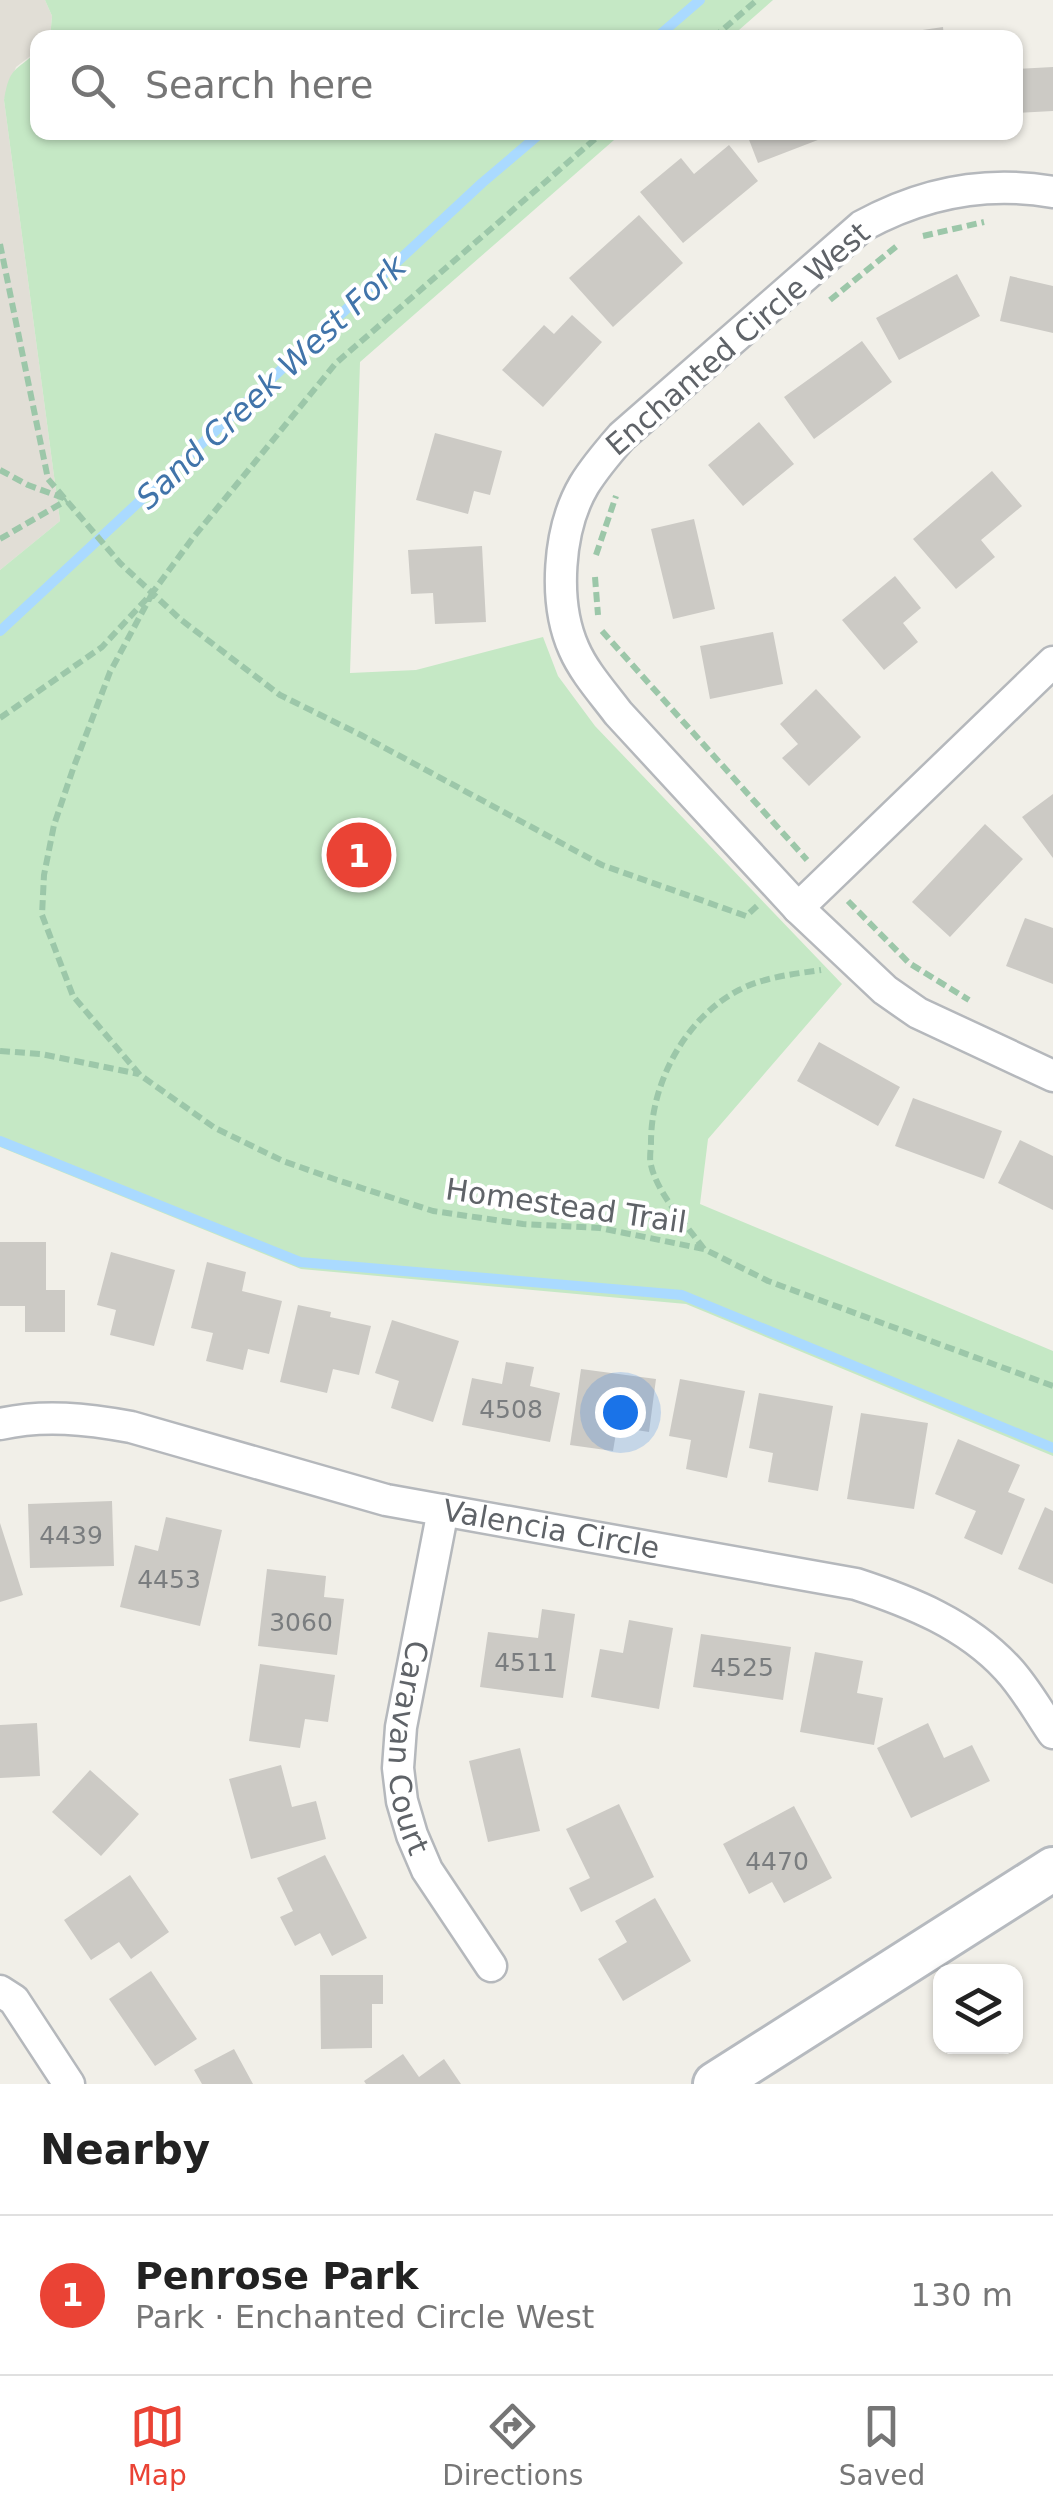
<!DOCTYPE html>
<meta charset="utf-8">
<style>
:root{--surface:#fff;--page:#f6f6f6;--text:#222;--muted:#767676;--line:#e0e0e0;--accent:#ea4335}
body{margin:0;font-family:"DejaVu Sans",sans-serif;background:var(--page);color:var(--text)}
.controls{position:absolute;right:30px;bottom:30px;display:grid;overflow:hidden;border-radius:20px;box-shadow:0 2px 8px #0004}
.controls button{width:90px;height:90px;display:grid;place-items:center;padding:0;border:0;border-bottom:2px solid var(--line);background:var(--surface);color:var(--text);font:50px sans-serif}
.you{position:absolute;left:620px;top:1412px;width:35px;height:35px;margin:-25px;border:8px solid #fff;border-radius:50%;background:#1a73e8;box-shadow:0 0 0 15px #1a73e833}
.badge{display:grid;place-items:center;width:65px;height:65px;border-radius:50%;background:var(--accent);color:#fff;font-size:32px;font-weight:700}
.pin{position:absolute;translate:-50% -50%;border:5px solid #fff;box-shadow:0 2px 10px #0006}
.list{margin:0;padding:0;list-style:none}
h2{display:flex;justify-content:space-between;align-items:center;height:130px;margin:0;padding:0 40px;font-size:42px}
h2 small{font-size:32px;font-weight:400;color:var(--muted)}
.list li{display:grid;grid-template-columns:65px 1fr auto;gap:30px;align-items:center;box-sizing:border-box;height:160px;padding:0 40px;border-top:2px solid var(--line)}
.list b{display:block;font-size:38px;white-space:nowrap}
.list p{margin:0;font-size:32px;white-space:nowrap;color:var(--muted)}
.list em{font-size:32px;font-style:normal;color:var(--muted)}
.icon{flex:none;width:55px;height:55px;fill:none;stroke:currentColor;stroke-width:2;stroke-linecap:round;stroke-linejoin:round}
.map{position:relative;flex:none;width:1053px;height:2084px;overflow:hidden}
.search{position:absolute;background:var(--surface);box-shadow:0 2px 8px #0004;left:30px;right:30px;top:30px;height:110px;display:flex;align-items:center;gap:25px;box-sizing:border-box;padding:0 35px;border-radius:20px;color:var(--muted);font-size:38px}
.sheet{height:290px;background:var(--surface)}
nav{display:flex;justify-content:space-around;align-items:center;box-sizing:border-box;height:140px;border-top:2px solid var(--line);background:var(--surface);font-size:28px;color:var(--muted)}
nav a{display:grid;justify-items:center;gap:5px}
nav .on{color:var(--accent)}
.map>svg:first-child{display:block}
</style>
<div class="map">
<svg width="1053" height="2084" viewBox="0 0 1053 2084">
<rect width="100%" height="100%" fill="#f1efe8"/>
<!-- education -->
<path fill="#e1ded6" d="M0 0H45L52 16 50 37 38 38 37 51 16 67 4 100 60 521 0 570Z"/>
<!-- green -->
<path fill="#c5e8c5" d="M45 0H773L731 37 50 38 52 16Z
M37 51 38 132 622 133 360 362 350 673 416 670 543 637 558 676 595 726 842 984 708 1139 700 1204 1053 1351V1456L686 1304 301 1269 0 1147V570L60 521 4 100C10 65 15 73 37 51Z"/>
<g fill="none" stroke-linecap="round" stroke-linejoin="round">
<!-- stream -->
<path stroke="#aadaff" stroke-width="10" d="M656 38 700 0
M0 631 482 183 542 132
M0 1141 300 1262 682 1295 1053 1448"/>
</g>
<!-- building -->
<path fill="#cccac5" d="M943 27 944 38H902V33Z
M1053 67V111L1016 113V69Z
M746 132H836V133L758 163Z
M729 145 758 181 683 243 640 192 681 158 694 174Z
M639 215 683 263 613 327 569 278Z
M957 274 980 316 899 360 876 318Z
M1010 276 1053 286V333L1000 321Z
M572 315 602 342 543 407 502 370 544 325 554 334Z
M862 341 892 382 814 439 784 397Z
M759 422 794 464 743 506 708 465Z
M435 433 502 451 490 495 474 491 468 514 416 500Z
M992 471 1022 506 981 540 995 557 956 589 913 539Z
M694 519 715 609 673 619 651 529Z
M482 546 486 622 435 624 433 593 411 594 408 550Z
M895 576 921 608 903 623 918 642 884 670 842 620Z
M773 632 783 684 710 699 700 646Z
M816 689 861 737 809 786 782 758 798 744 780 724Z
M1053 794V858L1022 817Z
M985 824 1023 859 950 937 912 902Z
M1025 918 1053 928V984L1006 966Z
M819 1042 900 1087 878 1126 797 1081Z
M913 1098 1002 1131 984 1179 895 1146Z
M1020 1140 1053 1156V1210L998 1183Z
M0 1242H46V1290H65V1332H25V1306H0Z
M111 1252 175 1270 154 1346 110 1335 116 1310 97 1305Z
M207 1262 246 1272 242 1291 282 1301 269 1354 248 1349 243 1370 206 1361 213 1333 191 1328Z
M298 1305 331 1312 330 1317 371 1326 359 1375 333 1369 327 1393 280 1382Z
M392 1320 459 1341 433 1422 391 1408 399 1381 375 1373Z
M506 1362 534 1367 530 1386 560 1393 550 1442 462 1425 472 1378 502 1384Z
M581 1369 656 1379 649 1432 617 1427 613 1451 570 1445Z
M680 1379 745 1391 727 1478 686 1469 691 1440 669 1436Z
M759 1393 833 1406 818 1491 768 1482 773 1453 749 1448Z
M861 1413 928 1423 914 1509 847 1499Z
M958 1439 1020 1465 1008 1492 1025 1499 1002 1555 964 1538 976 1511 935 1494Z
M112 1501 114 1566 30 1568 28 1504Z
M1045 1507 1053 1511V1584L1018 1569Z
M166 1517 222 1530 200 1626 120 1607 135 1545 158 1551Z
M0 1523 23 1595 0 1602Z
M267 1569 326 1576 324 1597 344 1599 337 1655 258 1646Z
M542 1609 575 1614 563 1698 480 1687 488 1632 538 1638Z
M629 1620 673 1628 659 1709 591 1697 600 1649 623 1653Z
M701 1634 791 1647 783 1700 693 1687Z
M815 1652 863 1661 857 1693 883 1698 874 1745 800 1732Z
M260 1664 335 1675 328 1722 305 1719 300 1748 249 1741Z
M37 1723 40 1776 0 1778V1725Z
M928 1723 944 1758 972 1745 990 1781 911 1818 877 1748Z
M520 1748 540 1831 488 1842 469 1761Z
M281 1765 292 1807 316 1801 326 1839 251 1859 229 1779Z
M90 1770 139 1814 101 1856 52 1812Z
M619 1804 654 1877 581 1912 569 1888 590 1878 566 1829Z
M794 1806 832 1878 784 1903 772 1882 749 1894 723 1844Z
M325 1855 367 1938 332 1956 320 1933 295 1946 280 1917 293 1911 277 1878Z
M130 1875 169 1932 131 1959 119 1942 91 1960 64 1920Z
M655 1898 691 1961 623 2001 598 1959 627 1942 615 1921Z
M151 1971 197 2039 155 2066 109 1999Z
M320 1975H383V2004H372V2048L321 2049Z
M234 2049 253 2084H202L194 2070Z
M403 2054 419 2077 444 2059 461 2084H366L364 2081Z"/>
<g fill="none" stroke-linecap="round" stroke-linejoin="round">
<!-- minor casing -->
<g stroke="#b5b8bc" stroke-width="35">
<g id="minor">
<path d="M1053 192C985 180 922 193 862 226L622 436C608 452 595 467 584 485 558 529 553 602 574 649 584 672 603 693 618 713L798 908 885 990 918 1013 1053 1076"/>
<path d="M798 908 1053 662"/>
<path id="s1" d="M0 1424C44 1414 87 1419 131 1427L386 1500 856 1584C911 1602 966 1624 1007 1668 1025 1687 1038 1711 1053 1733"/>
<path id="s2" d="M443 1510 401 1727 398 1768 402 1801 412 1835 427 1870 491 1966"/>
<path d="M0 1991 14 2000 69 2084"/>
</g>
</g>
<!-- secondary casing -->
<g stroke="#b6babf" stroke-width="48">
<path id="secondary" d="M715 2084 1053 1869"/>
</g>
<!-- path -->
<path stroke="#9cc7a9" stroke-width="6" stroke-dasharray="10 5" stroke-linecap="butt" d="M713 38 757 0
M923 236 984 222
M0 244 48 479 120 563 180 619 280 695 361 735 602 865 746 916 758 905
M830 300 898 245
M0 470 28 485 66 499
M0 539 67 500
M596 555 616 496
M595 577 598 615
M153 592 110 672 73 769 54 825 44 875 42 915 73 996 140 1075 215 1128 283 1161 337 1180 433 1211 523 1224 600 1228 704 1249 768 1281 1053 1386
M602 631 807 860
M0 718 102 647 153 592 192 539 336 363 603 132
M848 901 909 963 969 1000
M0 1051 41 1054 139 1074
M704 1249C687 1226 657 1193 651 1165 649 1158 651 1149 651 1142 651 1083 685 1018 739 990 764 977 794 974 821 970"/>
<!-- minor -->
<use href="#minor" stroke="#fff" stroke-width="30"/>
<!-- secondary -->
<use href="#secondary" stroke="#fff" stroke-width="42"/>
</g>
<g text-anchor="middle" stroke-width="8" stroke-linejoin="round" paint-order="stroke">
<!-- number labels -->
<g font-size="25" fill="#7a7d7f">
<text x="511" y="1418">4508</text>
<text x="71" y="1544">4439</text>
<text x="169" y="1588">4453</text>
<text x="301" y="1631">3060</text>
<text x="526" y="1671">4511</text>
<text x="742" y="1676">4525</text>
<text x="777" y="1870">4470</text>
</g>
<!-- street labels -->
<g font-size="30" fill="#5f6368" stroke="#fff">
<text transform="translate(738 339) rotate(-41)" y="10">Enchanted Circle West</text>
<text transform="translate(566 1206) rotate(8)" y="10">Homestead Trail</text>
<text dy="10" stroke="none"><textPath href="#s1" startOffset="565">Valencia Circle</textPath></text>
<text dy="10" stroke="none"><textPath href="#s2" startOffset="242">Caravan Court</textPath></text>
</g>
<!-- water labels -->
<g font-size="32" font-style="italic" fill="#4174aa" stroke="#fff">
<text transform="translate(271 382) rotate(-43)" y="11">Sand Creek West Fork</text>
</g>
</g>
</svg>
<div class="controls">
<button><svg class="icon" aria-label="layers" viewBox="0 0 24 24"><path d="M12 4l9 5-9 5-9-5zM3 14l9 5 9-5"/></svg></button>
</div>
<div class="you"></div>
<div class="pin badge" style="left:359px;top:855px">1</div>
<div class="search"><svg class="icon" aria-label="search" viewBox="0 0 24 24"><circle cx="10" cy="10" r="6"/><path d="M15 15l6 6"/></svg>Search here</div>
</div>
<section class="sheet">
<h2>Nearby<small></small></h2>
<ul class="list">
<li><span class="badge">1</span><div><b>Penrose Park</b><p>Park · Enchanted Circle West</p></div><em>130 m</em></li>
</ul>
</section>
<nav>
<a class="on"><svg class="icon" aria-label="map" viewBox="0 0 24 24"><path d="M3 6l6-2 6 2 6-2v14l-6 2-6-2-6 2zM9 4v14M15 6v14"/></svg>Map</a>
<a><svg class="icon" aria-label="directions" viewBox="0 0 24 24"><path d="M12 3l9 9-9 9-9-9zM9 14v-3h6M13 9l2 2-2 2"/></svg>Directions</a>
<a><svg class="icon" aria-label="saved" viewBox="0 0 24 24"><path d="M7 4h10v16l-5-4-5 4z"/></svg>Saved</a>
</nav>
